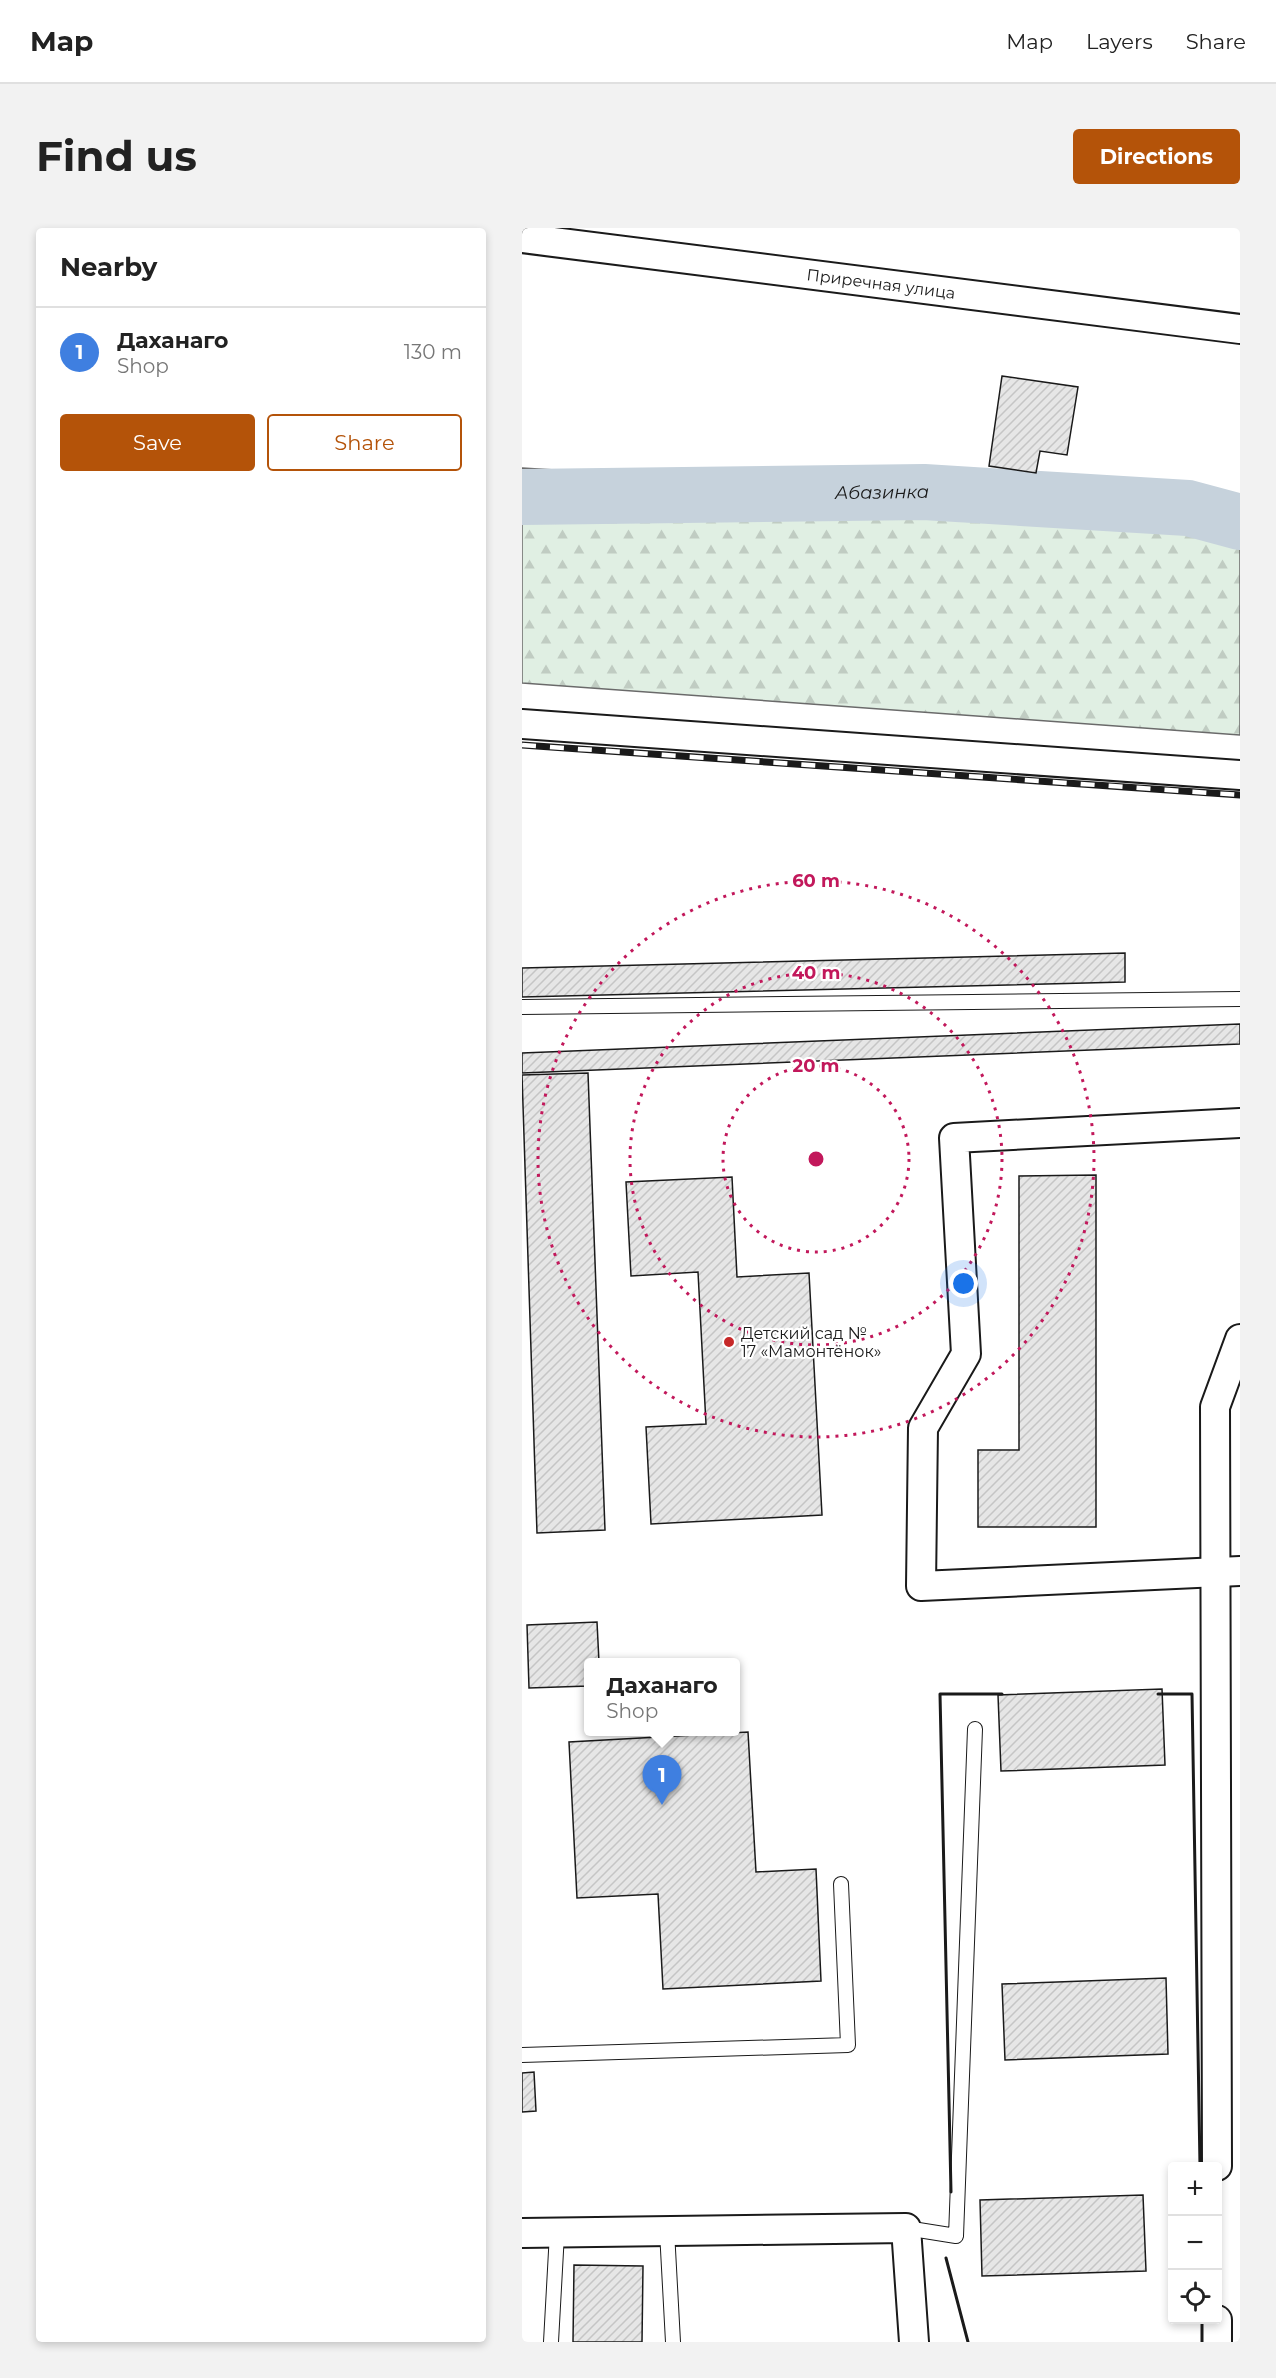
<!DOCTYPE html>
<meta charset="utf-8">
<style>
:root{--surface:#fff;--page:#f2f2f2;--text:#222;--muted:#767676;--line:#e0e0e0;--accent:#b45309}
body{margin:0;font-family:Montserrat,sans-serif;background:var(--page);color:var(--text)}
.controls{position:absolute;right:18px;bottom:18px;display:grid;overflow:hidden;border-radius:6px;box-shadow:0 3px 9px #0003}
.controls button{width:54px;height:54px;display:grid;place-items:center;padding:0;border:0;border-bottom:2px solid var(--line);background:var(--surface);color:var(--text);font:30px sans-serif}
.you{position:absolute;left:442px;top:1056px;width:21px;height:21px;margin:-15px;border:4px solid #fff;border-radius:50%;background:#1a73e8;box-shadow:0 0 0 9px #1a73e833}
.badge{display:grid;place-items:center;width:39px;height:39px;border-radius:50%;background:var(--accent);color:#fff;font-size:20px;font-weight:700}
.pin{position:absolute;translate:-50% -50px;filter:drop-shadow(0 2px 3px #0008)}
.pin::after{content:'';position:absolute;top:32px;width:21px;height:18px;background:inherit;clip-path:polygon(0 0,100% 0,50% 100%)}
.popup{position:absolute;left:62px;top:1430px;width:156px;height:78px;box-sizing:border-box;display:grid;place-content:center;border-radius:6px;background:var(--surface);filter:drop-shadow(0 2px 4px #0005);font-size:20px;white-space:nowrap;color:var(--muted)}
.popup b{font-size:22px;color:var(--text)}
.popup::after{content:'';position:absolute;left:50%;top:100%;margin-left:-12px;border:12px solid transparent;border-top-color:var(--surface)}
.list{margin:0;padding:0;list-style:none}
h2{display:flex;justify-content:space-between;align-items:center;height:78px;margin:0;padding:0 24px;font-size:26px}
h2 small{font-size:20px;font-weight:400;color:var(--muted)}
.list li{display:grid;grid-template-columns:39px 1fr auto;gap:18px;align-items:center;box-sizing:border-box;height:90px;padding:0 24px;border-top:2px solid var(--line)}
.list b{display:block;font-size:22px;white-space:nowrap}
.list p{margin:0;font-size:20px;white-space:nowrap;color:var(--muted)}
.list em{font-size:20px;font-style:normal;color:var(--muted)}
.actions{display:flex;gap:12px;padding:18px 24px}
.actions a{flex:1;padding:14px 0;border:2px solid var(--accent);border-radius:6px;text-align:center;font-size:21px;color:var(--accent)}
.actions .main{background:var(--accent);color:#fff}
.icon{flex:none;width:33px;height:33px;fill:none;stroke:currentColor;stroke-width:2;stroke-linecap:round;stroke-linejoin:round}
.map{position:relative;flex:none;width:718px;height:2114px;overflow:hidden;border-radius:6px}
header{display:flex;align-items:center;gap:36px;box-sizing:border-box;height:84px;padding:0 30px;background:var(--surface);border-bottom:2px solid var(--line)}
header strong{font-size:28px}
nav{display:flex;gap:33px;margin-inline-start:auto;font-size:21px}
.intro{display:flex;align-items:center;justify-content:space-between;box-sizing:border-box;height:144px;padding:0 36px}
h1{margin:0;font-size:42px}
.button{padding:15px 27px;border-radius:6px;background:var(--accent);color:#fff;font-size:21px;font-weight:700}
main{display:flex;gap:36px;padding:0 36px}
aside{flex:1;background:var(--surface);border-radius:6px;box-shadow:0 3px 9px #0003}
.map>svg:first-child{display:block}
</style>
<header>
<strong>Map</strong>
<nav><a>Map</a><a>Layers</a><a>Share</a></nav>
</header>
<div class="intro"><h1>Find us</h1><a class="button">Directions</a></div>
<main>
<aside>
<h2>Nearby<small></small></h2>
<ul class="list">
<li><span class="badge" style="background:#3f7fe0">1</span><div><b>Даханаго</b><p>Shop</p></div><em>130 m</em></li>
</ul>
<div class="actions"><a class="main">Save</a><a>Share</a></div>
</aside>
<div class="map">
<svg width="718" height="2114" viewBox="0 0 718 2114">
<defs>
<pattern id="forest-firs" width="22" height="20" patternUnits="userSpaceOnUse" patternTransform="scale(1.5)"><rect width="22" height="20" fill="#e0efe3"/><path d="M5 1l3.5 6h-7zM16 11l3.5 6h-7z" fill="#c0ccc2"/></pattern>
<pattern id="building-hatch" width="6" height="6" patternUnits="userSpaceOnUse" patternTransform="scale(1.5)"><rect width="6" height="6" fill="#e6e6e6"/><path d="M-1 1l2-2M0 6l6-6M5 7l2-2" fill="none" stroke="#c5c5c5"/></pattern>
</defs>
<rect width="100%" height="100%" fill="#fff"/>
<!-- forest -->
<path fill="url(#forest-firs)" stroke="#6a6a6a" stroke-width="1.5" d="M0 240 718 283V507L0 455Z"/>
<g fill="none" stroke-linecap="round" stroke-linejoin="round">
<!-- river -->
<path stroke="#c6d2dc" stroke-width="56" id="s1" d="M0 269 402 264 666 280 718 294"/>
</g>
<!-- building -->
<path fill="url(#building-hatch)" stroke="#1a1a1a" stroke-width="1.5" d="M480 148 556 159 545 227 518 223 514 245 467 238Z
M603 725V754L0 769V740Z
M718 796V816L0 845V825Z
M66 845 83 1302 15 1305 0 847Z
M574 947V1299H456V1222H497V948Z
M210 949 215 1049 287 1045 300 1287 129 1296 124 1199 184 1196 176 1044 109 1048 104 954Z
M75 1394 77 1434H66V1458L7 1460 5 1397Z
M640 1461 643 1537 479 1543 476 1467Z
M226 1504 234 1644 294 1641 299 1753 141 1761 136 1666 55 1670 47 1514Z
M644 1750 646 1826 483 1832 480 1756Z
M12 1844 14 1883 0 1884V1845Z
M621 1967 624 2043 460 2048 458 1972Z
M52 2037 121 2038 120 2114H51Z"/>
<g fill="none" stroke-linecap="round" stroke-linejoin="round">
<!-- service casing -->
<g stroke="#1a1a1a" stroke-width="16">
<path id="service" d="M0 779 718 771
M0 1827 326 1817 319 1656
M384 2000 434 2008 453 1501
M145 2003 151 2114
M29 2114 35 2005"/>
</g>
<!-- minor casing -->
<g stroke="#1a1a1a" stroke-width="32">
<g id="minor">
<path id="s2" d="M0 10 718 101"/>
<path d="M0 496 718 547"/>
<path d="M718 895 432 910 444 1126 401 1200 399 1358 718 1343"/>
<path d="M695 1938 693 1179 718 1111"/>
<path d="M0 2005 384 2000 392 2114"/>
<path d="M695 2092V2114"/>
</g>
</g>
<!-- service -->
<use href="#service" stroke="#fff" stroke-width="14"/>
<!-- minor -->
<use href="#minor" stroke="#fff" stroke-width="28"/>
<!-- rail casing -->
<g stroke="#1a1a1a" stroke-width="7">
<path id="rail" d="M0 517 718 567"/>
</g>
<!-- rail -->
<use href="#rail" stroke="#fff" stroke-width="4.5" stroke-dasharray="14" stroke-linecap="butt"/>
<!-- wall -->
<path stroke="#1a1a1a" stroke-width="3" d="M636 1466H670L678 1938
M429 1964 418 1466H480
M424 2030 446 2114
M680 2092V2114"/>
</g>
<!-- distance rings -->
<g fill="none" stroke="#c2185b" stroke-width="3" stroke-dasharray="3 6">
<circle cx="294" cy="931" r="93"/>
<circle cx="294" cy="931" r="186"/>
<circle cx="294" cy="931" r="278"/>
</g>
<!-- markers -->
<circle fill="#c62828" stroke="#fff" stroke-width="2" cx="207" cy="1114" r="6"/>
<g text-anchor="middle" stroke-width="4.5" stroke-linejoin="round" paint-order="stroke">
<!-- street labels -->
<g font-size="16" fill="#1a1a1a" stroke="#fff">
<text dy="6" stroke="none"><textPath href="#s2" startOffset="362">Приречная улица</textPath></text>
</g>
<!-- poi labels -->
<g font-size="16" fill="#1a1a1a" stroke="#fff" text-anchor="start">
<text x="219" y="1111">Детский сад №<tspan x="219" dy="18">17 «Мамонтёнок»</tspan></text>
</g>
<!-- water labels -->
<g font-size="18" font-style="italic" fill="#1a1a1a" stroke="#fff">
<text dy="6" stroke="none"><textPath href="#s1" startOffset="360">Абазинка</textPath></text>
</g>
</g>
<circle cx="294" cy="931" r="9" fill="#c2185b" stroke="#fff" stroke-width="3"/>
<g font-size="18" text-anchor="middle" font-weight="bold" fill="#c2185b" stroke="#fff" stroke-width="4.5" stroke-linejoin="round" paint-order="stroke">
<text x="294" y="659">60 m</text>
<text x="294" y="751">40 m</text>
<text x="294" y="844">20 m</text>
</g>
</svg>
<div class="controls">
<button>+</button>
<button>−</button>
<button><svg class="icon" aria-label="locate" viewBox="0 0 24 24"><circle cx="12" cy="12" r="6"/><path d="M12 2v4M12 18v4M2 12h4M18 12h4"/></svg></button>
</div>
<div class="you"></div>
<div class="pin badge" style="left:140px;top:1577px;background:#3f7fe0">1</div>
<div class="popup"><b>Даханаго</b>Shop</div>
</div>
</main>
